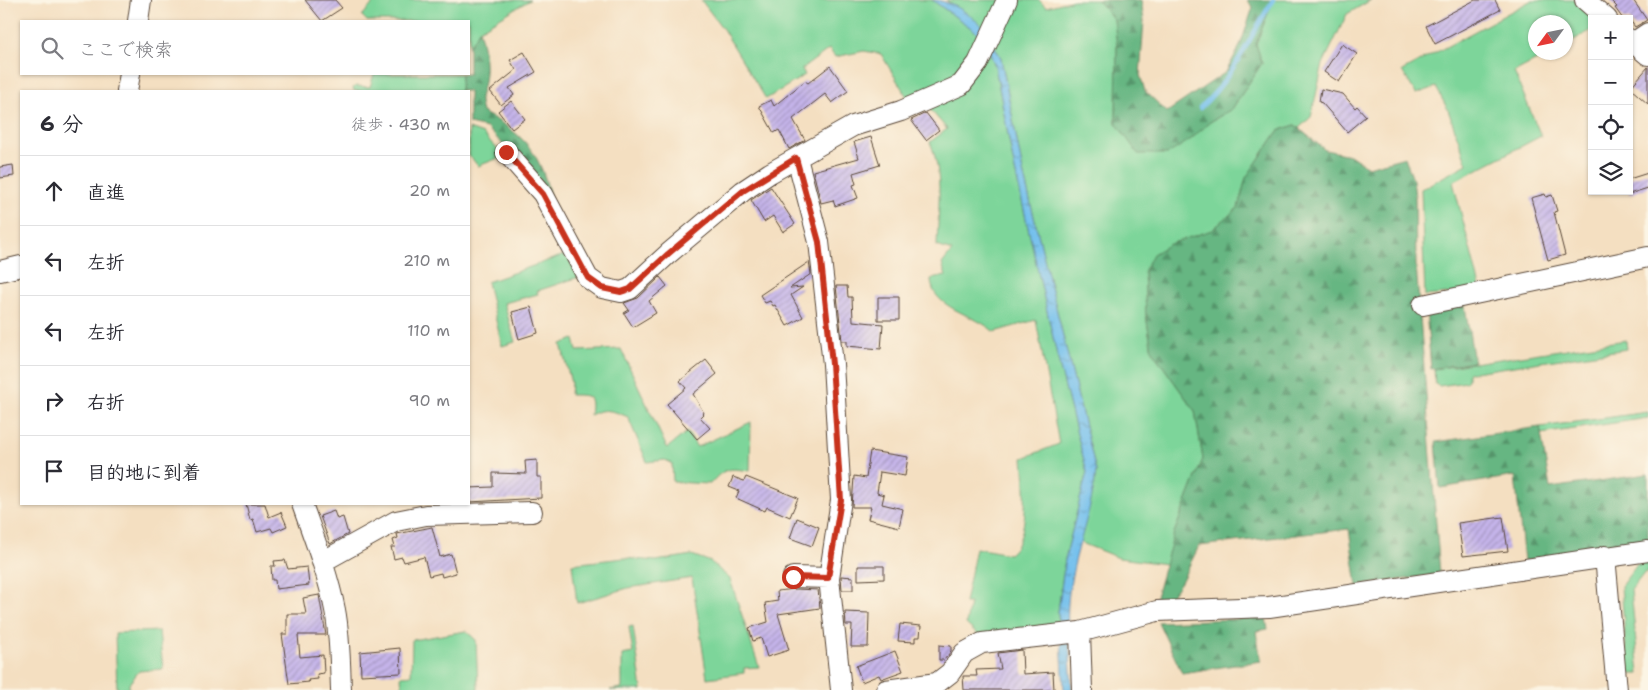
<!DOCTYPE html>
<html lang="ja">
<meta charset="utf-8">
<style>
:root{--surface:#fff;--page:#f7f7f7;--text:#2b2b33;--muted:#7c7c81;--line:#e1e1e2}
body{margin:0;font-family:"Shantell Sans","Klee One",sans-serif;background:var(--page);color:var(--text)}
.controls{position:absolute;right:15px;top:15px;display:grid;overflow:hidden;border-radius:0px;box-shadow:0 1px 4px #0004}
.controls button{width:45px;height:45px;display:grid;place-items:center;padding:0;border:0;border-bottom:1px solid var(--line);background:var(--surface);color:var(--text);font:25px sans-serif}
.compass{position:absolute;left:1528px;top:15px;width:45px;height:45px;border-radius:50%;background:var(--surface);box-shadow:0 1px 4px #0004;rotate:237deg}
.stop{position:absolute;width:15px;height:15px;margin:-11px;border:4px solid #c8321e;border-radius:50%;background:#fff}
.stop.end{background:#c8321e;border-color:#fff;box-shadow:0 1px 5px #0008}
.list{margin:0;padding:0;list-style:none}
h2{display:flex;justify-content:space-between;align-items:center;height:65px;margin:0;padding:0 20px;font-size:21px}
h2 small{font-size:16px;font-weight:400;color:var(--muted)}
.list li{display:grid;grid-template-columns:32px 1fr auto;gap:15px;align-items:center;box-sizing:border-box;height:70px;padding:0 20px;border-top:1px solid var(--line)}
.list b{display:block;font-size:19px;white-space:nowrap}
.list em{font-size:16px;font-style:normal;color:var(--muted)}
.icon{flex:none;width:28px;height:28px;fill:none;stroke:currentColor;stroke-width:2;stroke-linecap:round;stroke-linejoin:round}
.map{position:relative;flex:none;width:1648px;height:690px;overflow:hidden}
.search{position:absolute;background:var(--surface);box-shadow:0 1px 4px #0004;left:20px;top:20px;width:450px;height:55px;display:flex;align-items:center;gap:12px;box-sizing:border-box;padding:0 18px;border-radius:0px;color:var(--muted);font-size:19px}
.panel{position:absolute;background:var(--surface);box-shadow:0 1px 4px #0004;left:20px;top:90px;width:450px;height:415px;border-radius:0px}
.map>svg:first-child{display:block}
</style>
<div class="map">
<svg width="1648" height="690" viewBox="0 0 1648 690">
<defs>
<pattern id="forest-firs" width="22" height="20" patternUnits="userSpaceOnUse" patternTransform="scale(1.25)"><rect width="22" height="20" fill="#66b682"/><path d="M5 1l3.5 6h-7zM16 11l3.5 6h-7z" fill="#55946a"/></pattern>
<pattern id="water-ripples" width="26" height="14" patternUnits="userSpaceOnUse" patternTransform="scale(1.25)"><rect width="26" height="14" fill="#73c0ed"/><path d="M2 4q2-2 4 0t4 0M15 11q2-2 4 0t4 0" fill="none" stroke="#609cbf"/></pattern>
<pattern id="building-hatch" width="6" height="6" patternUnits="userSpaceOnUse" patternTransform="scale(1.25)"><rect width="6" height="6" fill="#c5b4ea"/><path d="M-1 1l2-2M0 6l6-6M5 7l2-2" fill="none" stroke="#a193bd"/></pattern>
</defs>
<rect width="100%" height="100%" fill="#fcf5e5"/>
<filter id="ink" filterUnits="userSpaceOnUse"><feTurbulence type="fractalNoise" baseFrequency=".02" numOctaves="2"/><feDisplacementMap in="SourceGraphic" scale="10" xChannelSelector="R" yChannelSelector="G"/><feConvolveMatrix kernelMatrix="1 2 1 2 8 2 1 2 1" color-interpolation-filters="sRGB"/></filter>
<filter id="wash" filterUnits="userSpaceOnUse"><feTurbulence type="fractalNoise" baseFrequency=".0096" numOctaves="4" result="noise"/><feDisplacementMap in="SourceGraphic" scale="20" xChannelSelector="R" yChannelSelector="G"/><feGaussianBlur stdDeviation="1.12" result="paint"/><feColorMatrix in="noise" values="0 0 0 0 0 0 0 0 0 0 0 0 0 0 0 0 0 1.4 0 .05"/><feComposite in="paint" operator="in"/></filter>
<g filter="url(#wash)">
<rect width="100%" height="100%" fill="#f4dfc1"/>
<!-- green -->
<path fill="#7dd59a" stroke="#5c805c" d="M376 0H530L479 30 469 47V21H367L362 16Z
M701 0H932L974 30 983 40 964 75 910 102 881 54 864 51 835 57 829 49 802 69 805 75 766 99 723 29Z
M946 0H1002L987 30Z
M1012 0H1039L1046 7 1074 0H1098L1114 19 1117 45 1116 123 1190 140 1210 122 1232 109 1262 63 1256 44 1273 0H1371L1347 14 1323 64 1311 117 1299 128 1295 125 1278 131 1246 178 1238 208 1212 230 1170 244 1144 271 1146 315 1152 351 1195 411 1203 459 1174 533 1166 564 1119 558 1079 542 1092 496 1096 471 1023 172 1001 58 992 42Z
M1532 0H1574L1595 19H1592V30L1566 44V22H1536V52L1550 53 1514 72 1541 136 1453 182 1481 291 1425 296 1421 189 1467 164 1448 110 1436 87 1416 94 1402 71Z
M989 51 995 66 1014 166 1060 368 1087 472 1065 559 1058 612 1059 628 980 637 966 624 970 603H965L976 548 1009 554C1031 539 1025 482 1023 458L1059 444 1036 320 994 332C976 314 931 309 931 279L946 276 942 264 952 251 937 246C938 212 944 174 930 142L947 129 928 107Z
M374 74H461L460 91H354L353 88 356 86 370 87Z
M469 129 483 134 504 156 478 166 469 155Z
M570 253 579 277 537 291 538 294 504 303 515 342 502 346 487 282Z
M574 339 577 351 621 349 667 448 687 432 697 447 751 422 750 471C729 468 725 467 710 484L673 482 672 464 665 460 647 462 628 417C614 411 604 407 590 415 593 394 589 395 570 395L571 383 561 344Z
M1626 340 1627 349 1468 373V380L1466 382 1439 386 1435 384 1434 369Z
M1648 412V418L1541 434 1540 427Z
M692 555 711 562 730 579 759 667 744 668V673L707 678 692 578 628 588 577 603 572 564 624 558 656 561Z
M1648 561V572H1645L1631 590 1639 674H1628L1621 586 1639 562Z
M633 626 642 690H610L622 688V655L633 653 629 627Z
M159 631 163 669 139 671 129 684V690H117L115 633Z
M466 631 476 640 478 690H402L401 676 411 675 412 640Z"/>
<!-- forest -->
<path fill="url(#forest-firs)" stroke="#507050" d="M1098 0H1141L1144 21 1140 75 1145 91 1167 112 1226 72 1240 46 1253 7 1247 0H1273L1256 44 1262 63 1232 109 1210 122 1190 140 1168 154H1138L1116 123 1117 45 1114 20Z
M479 30C484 47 487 64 484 81 482 96 477 95 482 112 525 134 541 153 551 201L535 177 487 128 469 124V91H460L461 74H469V47Z
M1295 125 1325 150 1350 155 1368 167 1405 157 1413 180 1415 197 1416 265 1440 574 1357 586 1349 529 1199 546 1181 582 1166 603 1154 604 1174 533 1203 459 1195 411 1152 351 1146 315 1144 271 1153 254 1170 244 1212 230 1238 208 1246 178 1278 131Z
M1464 300 1474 362 1431 369 1426 311Z
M1540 427 1550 488 1648 474V542L1524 561 1515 476 1440 488 1436 442Z
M1266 618 1268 629 1256 631 1261 661 1182 673 1158 622Z"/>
<!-- water -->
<path fill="url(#water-ripples)" stroke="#577586" d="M932 0C953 0 972 16 986 30L982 39 974 30Z
M993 43 1001 58 1023 172 1096 471C1091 523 1064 572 1068 626L1059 628 1058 612 1065 559 1087 472 1060 368 1014 166 995 66 989 51Z
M1069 639 1072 690H1064L1061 640Z"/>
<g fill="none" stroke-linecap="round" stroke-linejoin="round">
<!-- stream -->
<path stroke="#73c0ed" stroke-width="4.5" d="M1200 108C1235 75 1248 40 1273 0"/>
</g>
<g id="blocks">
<!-- building -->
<path fill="url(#building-hatch)" d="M305 0H335L342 8 322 21Z
M1475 0H1495L1500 10 1435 44 1426 26Z
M1610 0H1633L1647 20 1635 27 1629 19H1623L1615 8 1617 7Z
M1342 44 1357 54 1339 82 1324 72Z
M524 52 536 72 509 88 514 95 501 105 490 91 516 70 510 60Z
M830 66 848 91 832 103 825 94 793 119 805 140 789 149 779 130 774 133 759 106 771 100 774 106 805 81 808 83Z
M1648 67V104L1630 88Z
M1321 89 1343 94 1355 108 1357 106 1366 116 1347 132 1322 103 1319 102Z
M511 101 525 119 512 129 498 111Z
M926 113 939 130 926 140 911 120Z
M871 137 880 165 853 173 856 184 853 185 858 198 835 206 833 200 821 203 813 171 859 158 854 142Z
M13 165 14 176 0 178V167Z
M1648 173V188L1629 194V179Z
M771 187 795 224 783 232 773 216 764 222 751 200Z
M1545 194 1546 197 1552 195 1557 211 1554 212 1565 255 1548 260 1531 198Z
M809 262 811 274 790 288 803 287 791 295 803 317 787 326 775 305 773 306 770 301 765 303 760 295Z
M660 277 667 286 649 301 656 313 633 327 624 313 629 310 624 303 638 298Z
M836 286H847L848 297H852L853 321 883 324 881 349 847 346V341H842Z
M878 297H899V320H878Z
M531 307 538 333 519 339 512 312Z
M706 360 717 374 693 394 704 413 700 417 710 428 697 439 667 404 686 388 680 381Z
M870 451 908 457 905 476 880 472 877 493 884 495 882 504 903 509 899 527 868 519 871 507H852L854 476 866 478Z
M537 460V477H541V498L469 502V488L493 487V473L526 474 525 461Z
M733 477 744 481 746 477 798 498 790 517 767 507 765 511 736 498 739 491 729 487Z
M246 504H265L269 517 281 512 287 526 273 532 271 528 257 532 253 519 250 520Z
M334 511 337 519 343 517 348 534 330 544 320 516Z
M1503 517 1508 551 1463 556 1458 523Z
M797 518 819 527 812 546 790 538Z
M432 527 440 557 451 554 456 573 442 577 441 573 429 576 424 557 404 562 402 557 394 559 391 547H395L393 540 398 538 397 534Z
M285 560 288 569 307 567 309 585 276 589 275 580H272L271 566H275L274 561Z
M858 566H884V579L858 580Z
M841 576 853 577V590H842Z
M796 589 818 590 820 608 778 614 789 650 767 657 761 638 753 641 749 628 768 622 765 603 778 601 777 591Z
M319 595 326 635H298L300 657 323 655 324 673 317 674 318 679 308 680 309 682 289 684 282 634H287V614H306L303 598Z
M845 612 869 613 868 647H851L852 625H846Z
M900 624 921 626 920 637H915V642L898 641Z
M939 645 951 646V651L944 660H939Z
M400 648 401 673 361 675 360 652Z
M1022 650 1023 674 1053 672 1054 690H964L963 676H977L976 670 1001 669 998 653Z
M895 651 903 671 881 679 879 675 862 682 856 666Z"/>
</g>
</g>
<g filter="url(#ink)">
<use href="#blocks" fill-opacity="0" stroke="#574536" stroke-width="1"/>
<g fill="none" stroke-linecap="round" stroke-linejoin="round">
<!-- minor casing -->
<g stroke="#574536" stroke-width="22">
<path id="minor" d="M1585 0 1607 19
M138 21 141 0
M1629 39 1648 55
M1633 43 1648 33
M127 91 130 74
M506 152 543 194 588 278 602 288 621 292 630 289 668 254 743 191 770 173 853 126 901 111 961 85 978 63 1007 0
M797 158 819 242 833 364 841 500 829 578 841 690
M0 271 21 266
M1423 305 1648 257
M302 504C314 538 328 574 335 610 340 636 340 663 341 690
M1605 556 1617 690
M322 562 396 521 426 515 532 512
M793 577 829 578
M1080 632 1082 690
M886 690 937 683 950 673 964 653 982 643 1080 632 1157 611 1269 607 1648 551"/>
</g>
<!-- minor -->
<use href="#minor" stroke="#fff" stroke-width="20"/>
</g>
</g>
<g fill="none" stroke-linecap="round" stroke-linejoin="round" filter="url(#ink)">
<!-- route -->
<path stroke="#c8321e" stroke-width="6" d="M506 152 543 194 588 278 602 288 621 292 630 289 668 254 743 191 796 158 819 242 832 364 841 500 828 578 793 577"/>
</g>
</svg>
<div class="controls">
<button>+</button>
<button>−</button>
<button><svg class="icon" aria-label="locate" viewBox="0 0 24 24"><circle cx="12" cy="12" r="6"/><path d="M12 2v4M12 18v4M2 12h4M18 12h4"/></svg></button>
<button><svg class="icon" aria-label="layers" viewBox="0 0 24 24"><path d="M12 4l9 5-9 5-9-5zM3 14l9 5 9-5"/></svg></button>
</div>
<svg class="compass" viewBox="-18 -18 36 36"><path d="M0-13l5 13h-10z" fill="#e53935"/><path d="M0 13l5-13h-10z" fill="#7c7c81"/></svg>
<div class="stop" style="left:793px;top:577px"></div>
<div class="stop end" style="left:506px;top:152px"></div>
<div class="search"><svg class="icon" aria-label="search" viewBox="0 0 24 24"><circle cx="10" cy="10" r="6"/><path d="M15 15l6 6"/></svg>ここで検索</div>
<section class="panel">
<h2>6 分<small>徒歩 · 430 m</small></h2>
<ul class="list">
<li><svg class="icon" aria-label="ahead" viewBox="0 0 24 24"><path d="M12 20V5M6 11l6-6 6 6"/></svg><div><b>直進</b></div><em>20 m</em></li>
<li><svg class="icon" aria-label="left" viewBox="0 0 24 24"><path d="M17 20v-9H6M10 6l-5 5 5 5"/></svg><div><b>左折</b></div><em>210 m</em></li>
<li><svg class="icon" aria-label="left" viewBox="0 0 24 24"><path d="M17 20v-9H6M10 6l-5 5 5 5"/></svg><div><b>左折</b></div><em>110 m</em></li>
<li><svg class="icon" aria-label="right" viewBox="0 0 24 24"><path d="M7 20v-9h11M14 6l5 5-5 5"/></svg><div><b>右折</b></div><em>90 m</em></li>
<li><svg class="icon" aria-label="arrive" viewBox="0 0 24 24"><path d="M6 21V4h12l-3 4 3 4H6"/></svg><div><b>目的地に到着</b></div></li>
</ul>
</section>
</div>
